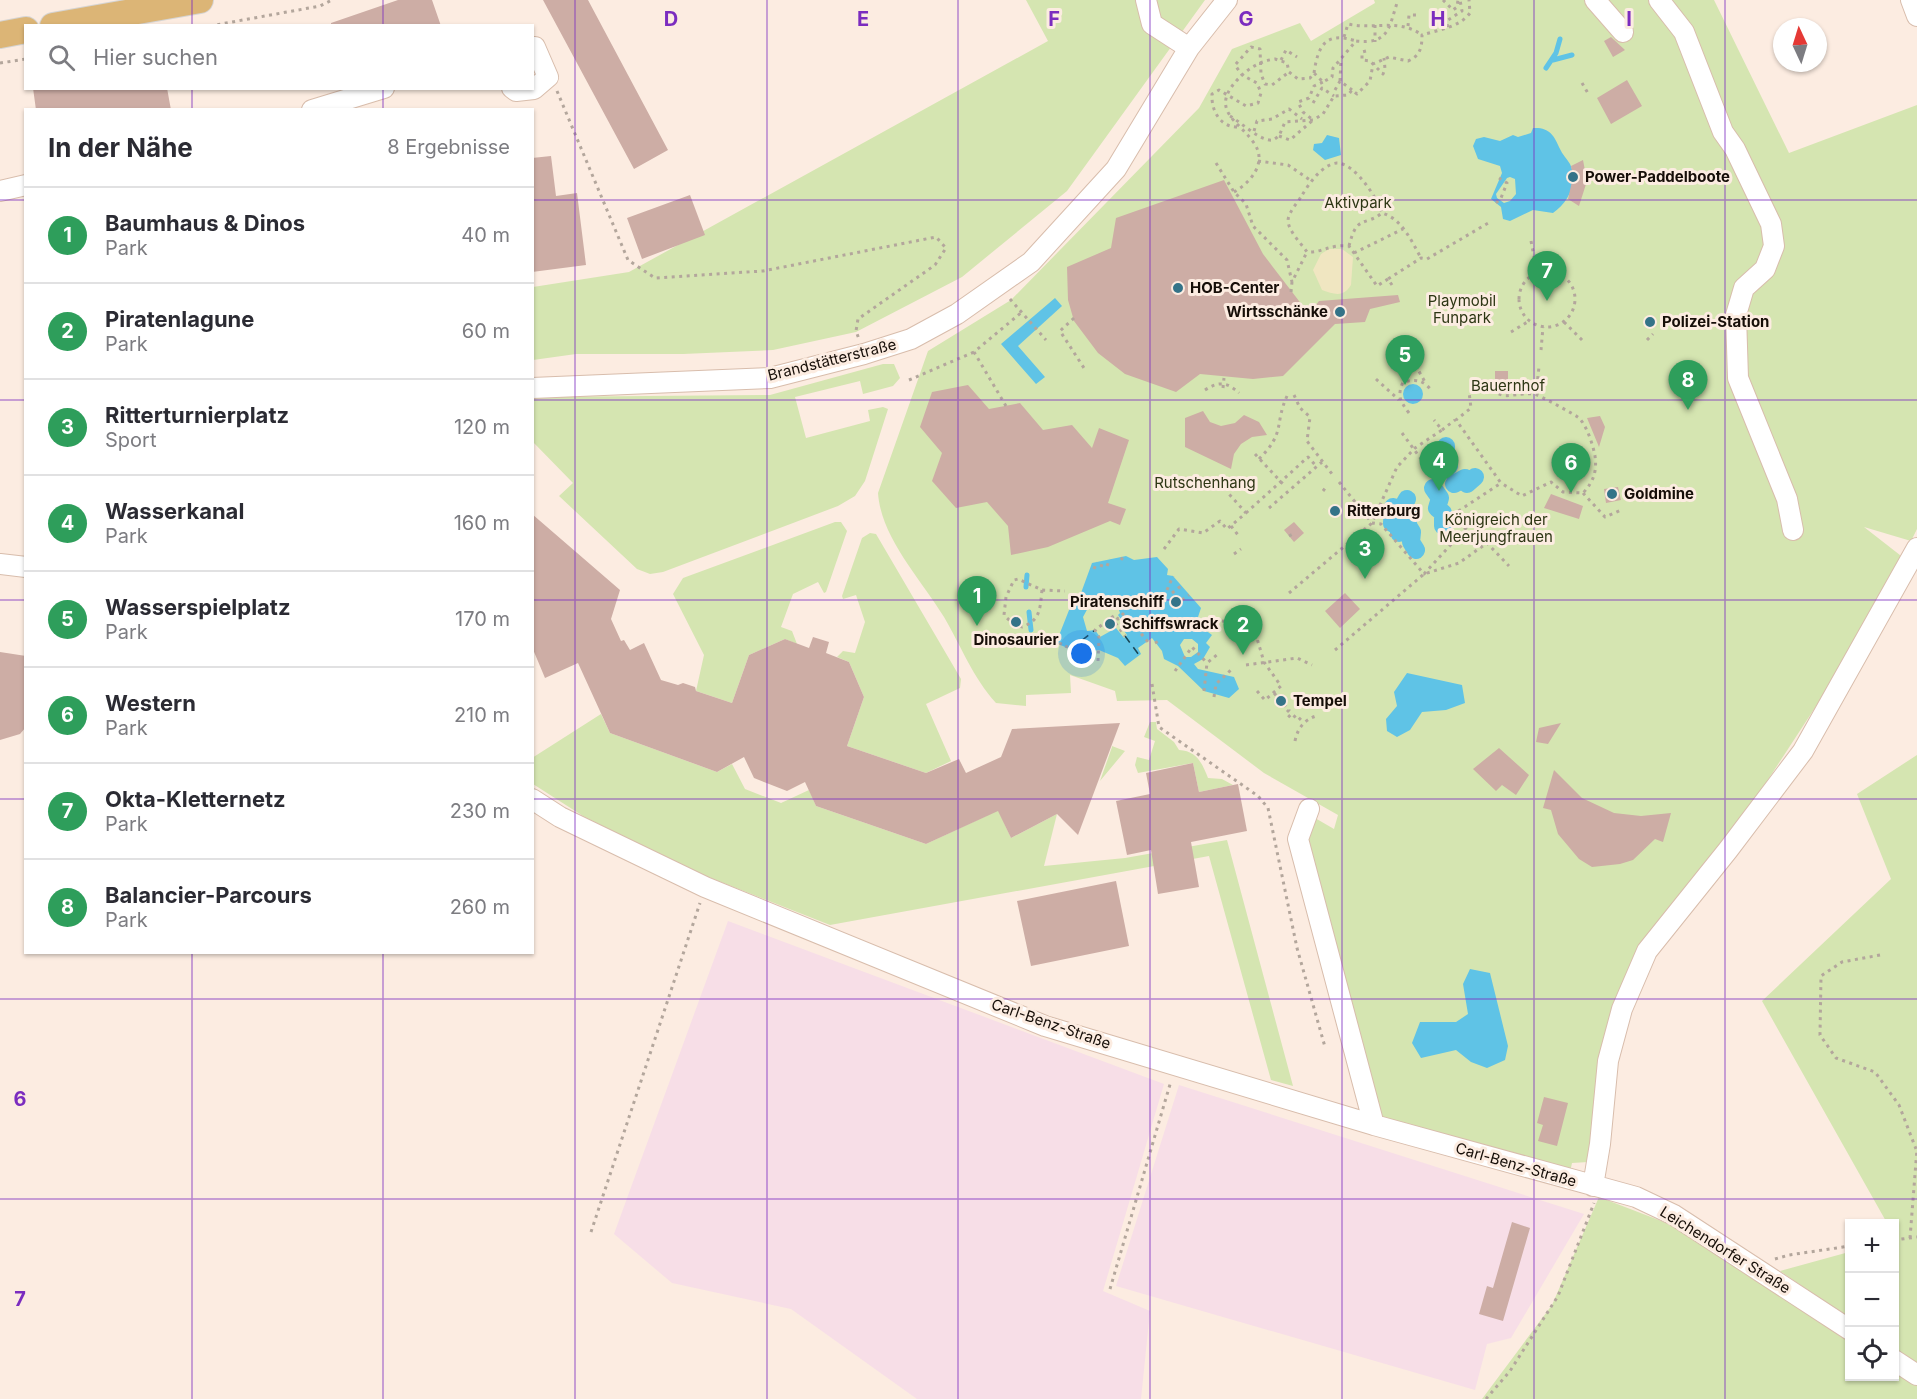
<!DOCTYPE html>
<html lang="de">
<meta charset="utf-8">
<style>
:root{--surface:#fff;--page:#f7f7f7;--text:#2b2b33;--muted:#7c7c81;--line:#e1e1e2;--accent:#ea580c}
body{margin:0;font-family:Inter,sans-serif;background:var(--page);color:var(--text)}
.controls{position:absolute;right:18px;bottom:18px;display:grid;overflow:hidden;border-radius:0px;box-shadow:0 2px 4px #0004}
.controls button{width:54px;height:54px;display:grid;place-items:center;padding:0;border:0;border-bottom:2px solid var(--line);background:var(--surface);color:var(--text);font:30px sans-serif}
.compass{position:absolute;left:1773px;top:18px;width:54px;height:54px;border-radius:50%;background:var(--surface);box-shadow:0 2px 4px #0004;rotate:356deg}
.you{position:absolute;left:1082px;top:654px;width:21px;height:21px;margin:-15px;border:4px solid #fff;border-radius:50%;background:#1a73e8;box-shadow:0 0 0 9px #1a73e833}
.badge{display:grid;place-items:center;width:39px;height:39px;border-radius:50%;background:var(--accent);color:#fff;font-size:20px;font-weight:700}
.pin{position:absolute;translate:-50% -50px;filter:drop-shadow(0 2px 3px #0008)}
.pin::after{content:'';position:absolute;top:32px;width:21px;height:18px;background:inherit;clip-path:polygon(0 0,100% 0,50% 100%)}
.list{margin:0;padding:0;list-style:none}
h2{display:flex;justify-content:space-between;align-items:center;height:78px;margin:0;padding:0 24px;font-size:26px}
h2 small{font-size:20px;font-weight:400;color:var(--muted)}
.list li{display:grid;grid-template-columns:39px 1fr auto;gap:18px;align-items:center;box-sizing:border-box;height:96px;padding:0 24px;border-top:2px solid var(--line)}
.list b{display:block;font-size:22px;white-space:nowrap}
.list p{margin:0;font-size:20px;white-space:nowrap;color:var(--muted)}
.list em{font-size:20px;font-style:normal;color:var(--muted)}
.icon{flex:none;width:33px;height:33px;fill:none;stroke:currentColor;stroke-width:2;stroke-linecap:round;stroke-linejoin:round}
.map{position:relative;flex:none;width:1917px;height:1399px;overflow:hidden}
.search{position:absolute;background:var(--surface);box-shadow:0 2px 4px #0004;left:24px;top:24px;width:510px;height:66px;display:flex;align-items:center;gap:15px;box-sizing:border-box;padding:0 21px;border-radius:0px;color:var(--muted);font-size:22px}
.panel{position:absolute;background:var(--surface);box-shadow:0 2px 4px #0004;left:24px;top:108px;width:510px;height:846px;border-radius:0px}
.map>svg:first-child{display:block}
</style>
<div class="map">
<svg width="1917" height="1399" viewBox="0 0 1917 1399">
<rect width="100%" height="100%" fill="#fcece1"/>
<!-- industrial -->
<path fill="#f7dee7" d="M728 921 1164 1084 1103 1291 1150 1311 1141 1399H917L791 1309 672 1283 614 1234Z
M1179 1085 1584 1214 1511 1338 1487 1344 1475 1390 1116 1286Z"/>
<!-- green -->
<path fill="#d5e5b1" d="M1026 0H1205L1067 191 962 277 856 332 773 350 683 354H576L533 360V287L629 272 1048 41Z
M1374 0H1714L1789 153 1917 105V529L1911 541 1864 527 1914 566 1835 677 1758 795 1630 970 1588 1162 1572 1163 1570 1172 1380 1121 1308 841 1315 818 1334 829 1338 815 1264 773 1167 700 1117 701 1115 691 1070 675 1071 693 1026 695V706L996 703C973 678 961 646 944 617 921 579 881 538 878 493L928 351 1011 300 1199 108 1232 49 1300 23 1311 41 1375 3Z
M883 364H894L900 378 893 386 863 394 860 381 795 397 806 438 870 421 868 410 883 407 888 409 865 481 855 496 838 506 663 572 650 574 637 569 559 496 573 483 533 442V397L770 395Z
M835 522H841L847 531 826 592 824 593 818 582 793 594 781 627 792 631 797 644 785 639 749 655 732 703 696 691 704 655 673 594 683 578Z
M870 533 876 534 961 679 960 688 926 704 951 761 926 773 847 746 864 697 849 662 837 657 843 651 855 653 865 622 856 595 843 599 842 596 862 538Z
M601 714 610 733 717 772 732 764 745 789 781 803 809 790 816 806 926 844 986 816 996 805 1011 838 1057 814 1044 866 1125 858 1227 840 1293 1086 1271 1080 1209 856 830 925 678 865 583 816 533 784 532 758Z
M1150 722H1156L1157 729 1174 742 1179 750C1197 751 1202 763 1208 778L1222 779 1233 785 1199 792 1193 763 1138 773 1135 765 1137 757 1149 760 1155 741 1144 737Z
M1112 746 1125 751 1100 781 1112 747Z
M1917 755V1365L1895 1349 1894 1224 1887 1223 1762 1001 1891 879 1857 794Z
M1599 1197 1664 1222 1708 1247 1849 1339 1850 1376H1894L1895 1370 1917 1385V1399H1482L1552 1305Z
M1849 1252V1318L1780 1271Z"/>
<!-- sand -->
<path fill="#f0e6c1" d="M1329 249H1342L1353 257 1351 285C1343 298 1334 294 1322 290L1313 270 1321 254Z"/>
<!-- water -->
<path fill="#5fc3e6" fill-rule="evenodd" d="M1533 128C1549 127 1554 135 1560 149 1562 154 1567 159 1570 164 1579 182 1568 203 1553 213L1533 210 1510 221 1503 219 1501 207 1491 199 1502 173 1500 166 1478 159 1473 146 1476 139 1484 137 1500 141 1513 135 1518 137 1531 133ZM1510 177 1515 179 1516 194 1510 201 1504 203 1497 198 1496 194 1507 178Z
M1327 135 1339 138 1341 155 1325 160 1313 150 1314 144 1322 143Z
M1055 298 1062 306 1018 346 1045 377 1036 384 1001 344Z
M1403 394a10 10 0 1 1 20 0a10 10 0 1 1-20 0Z
M1126 556 1134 560 1157 557 1168 569 1167 575 1173 576 1201 608 1198 617 1206 627 1204 629 1212 635 1206 643 1210 647 1203 659 1194 664 1198 669 1234 677 1239 689 1229 698 1204 691 1178 666 1164 659 1162 651 1152 638 1138 648 1141 654 1125 666 1118 658 1099 650 1079 653 1056 643 1075 595 1081 593 1092 563ZM1101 602H1116L1120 613 1118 615 1123 622 1120 625 1127 635 1124 638 1116 628 1100 637 1095 630 1087 631 1083 617 1089 606ZM1192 639 1198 644V652L1191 657H1185L1180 645 1184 639Z
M1407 673 1462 685 1465 703 1446 710 1422 712 1410 730 1397 737 1387 731 1386 719 1397 706 1394 692Z
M1470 969 1490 973 1508 1046 1505 1060 1487 1068 1471 1062 1456 1050 1421 1058 1412 1043 1420 1022H1456L1468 1014 1463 984Z"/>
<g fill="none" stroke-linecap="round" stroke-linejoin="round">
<!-- stream -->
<path stroke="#5fc3e6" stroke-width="5" d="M1553 60 1572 55
M1546 68 1556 53 1560 39
M1026 587 1027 575
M1029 612 1031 630"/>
<!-- canal -->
<path stroke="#5fc3e6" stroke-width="18" d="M1446 446V460L1449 466
M1454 484 1465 478 1467 484 1475 477
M1433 488 1440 498 1437 508 1443 513V526
M1407 499 1402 508 1410 515 1407 524 1412 532 1411 542 1416 550
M1393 507 1392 523 1399 527V533"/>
<!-- ferry -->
<path stroke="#194655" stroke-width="1.5" stroke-dasharray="8 6" stroke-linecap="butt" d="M1125 636 1139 655
M1071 649 1095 630"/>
</g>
<!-- building -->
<path fill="#cdada5" d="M398 0H432L441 26H331V23Z
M543 0H588L668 150 634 169Z
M1611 37 1625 50 1613 57 1604 41Z
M1627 80 1642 106 1611 124 1597 98Z
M33 88H167L171 110H36Z
M551 156 556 196 577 193 586 265 532 272V158Z
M1583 160 1587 181 1579 206 1568 199 1573 177 1571 166Z
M1224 180 1263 254 1309 314 1319 301 1398 295 1400 302 1370 309 1365 322 1335 324 1283 376 1253 379 1200 374 1176 392 1125 374 1098 353 1074 321 1068 300 1067 267 1111 248 1116 218Z
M690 195 705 235 642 259 627 218Z
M1495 371H1508V384H1495Z
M968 385 989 409 1020 403 1043 430 1072 425 1092 448 1099 428 1129 440 1108 503 1126 509 1120 525 1110 521 1048 547 1011 555 1008 526 987 502 956 508 932 481 942 453 920 427 932 392Z
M1203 411 1210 422 1221 426 1235 423 1244 415 1259 422 1267 435 1252 437 1241 444 1234 454 1231 469 1185 447V418Z
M1600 416 1605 427 1599 447 1587 418Z
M1618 487 1621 500 1606 503 1604 489Z
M1551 494 1583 506 1579 519 1544 508Z
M532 514 620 590 611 619 621 641 624 640 630 650 644 643 661 680 678 685 683 683 695 687 696 691 732 703 749 655 785 639 809 648 813 637 829 642 826 653 849 662 864 697 847 746 926 773 959 759 966 773 1001 757 1012 729 1120 723 1078 835 1057 814 1011 838 998 811 926 844 816 806 805 782 787 791 754 778 744 757 717 772 610 733 578 663 545 678 532 647Z
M1294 522 1304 533 1294 542 1284 530Z
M1345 593 1360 609 1340 628 1325 611Z
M0 652 26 656V727L20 734 0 740Z
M1561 723 1548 744 1536 742 1539 728Z
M1499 748 1529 775 1516 795 1502 785 1496 791 1473 769Z
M1193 763 1199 792 1238 784 1247 831 1191 842 1199 887 1158 894 1151 850 1127 855 1116 801 1150 794 1146 773Z
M1554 770 1582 798 1614 813 1641 816 1671 813 1663 842 1655 839 1633 860 1620 864 1592 867 1579 859 1558 834 1551 810 1543 808Z
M1116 881 1129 946 1031 966 1017 901Z
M1544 1097 1568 1103 1557 1146 1538 1141 1543 1125 1537 1123Z
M1512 1222 1530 1228 1503 1321 1479 1314 1487 1286 1493 1288Z"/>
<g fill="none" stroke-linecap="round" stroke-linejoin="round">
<!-- minor casing -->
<g stroke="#d8bdac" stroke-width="22">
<path id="minor" d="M1146 0 1152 24 1189 48
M1595 0 1623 32
M1659 0 1684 32 1723 132 1735 149 1771 224 1774 246 1765 269 1744 288 1736 315 1738 378 1787 499 1793 530
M1911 0 1917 16
M512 88 516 91 534 89 548 77 535 47H532
M312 110 384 88
M0 191 26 185
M532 388 770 378 864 354 911 339 957 314 1031 262 1116 169 1189 48 1227 0
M0 564 26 567
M532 799 560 817 705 887 1045 1026 1374 1125 1636 1197 1674 1215 1850 1330
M1309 809 1298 839 1374 1125
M1593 1186 1600 1144 1608 1061 1622 1009 1647 951 1728 850 1803 751 1917 548
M1894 1360 1917 1375"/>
</g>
<!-- major casing -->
<g stroke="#d5d4d3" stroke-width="28">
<path id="major" d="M53 26 200 0
M0 35 26 30"/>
</g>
<!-- path -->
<path stroke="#b3a69c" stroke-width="3" stroke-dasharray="3 4.5" stroke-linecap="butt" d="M1443 0 1453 10 1457 7 1458 0
M1375 25V42
M210 26 320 6 332 0
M1408 26 1409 15H1419
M1447 27 1448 20 1462 11 1460 0
M1344 37 1348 24C1373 30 1399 18 1422 35
M1366 51 1362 52V60L1370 61 1383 74 1385 69 1384 58
M1281 60 1286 50 1297 57
M0 63 26 59
M1314 73C1318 45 1326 31 1356 41
M1340 81 1341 59
M1582 83 1589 95
M1335 90 1340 81 1352 90
M557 91 628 260 655 278 763 271 936 237 946 248 935 265 858 319 856 331 859 339
M1313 103 1322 88 1334 96
M1230 116C1242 123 1261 142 1273 140L1279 136 1285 122 1313 120 1323 114 1334 96 1348 95 1352 90 1357 94 1370 81 1373 64 1389 57 1408 61C1420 56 1422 48 1422 35 1438 30 1460 27 1470 13L1469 0
M1237 127C1220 127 1211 110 1212 94L1219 90 1246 106 1258 103 1261 93 1257 83 1242 75 1235 65 1251 47 1260 49 1261 74 1265 84 1272 85 1289 72
M1254 131 1257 121 1272 119 1289 109 1302 119
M1279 136 1290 140 1313 120 1303 112 1298 102 1309 98 1314 86 1323 82
M1258 161 1288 165 1310 180
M1216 163 1234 192 1246 204 1253 226 1287 260 1292 282
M1234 192C1250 183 1268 163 1254 143 1238 120 1208 110 1239 78 1249 68 1260 61 1275 59L1287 63 1289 72 1298 79 1310 78 1314 73 1323 82 1332 77 1333 68 1356 41C1390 45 1389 26 1398 0
M1496 203 1501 198 1507 183 1499 178
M1531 241 1537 272
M1349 246C1357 214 1364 227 1382 213
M1354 253 1403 229
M1519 299a28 28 0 1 1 56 0a28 28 0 1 1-56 0Z
M1388 279 1377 286 1349 246C1330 244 1322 253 1307 252 1301 243 1289 232 1288 221 1288 213 1297 203 1301 197 1308 185 1322 164 1337 163 1355 163 1377 198 1382 213 1402 219 1411 240 1421 258
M1392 285 1388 279 1421 258 1427 259 1490 222
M1291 292 1292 282 1307 252
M1010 299 1046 340
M1074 318 1060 331 1084 368
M1564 322 1584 342
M1511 332 1529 321
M1647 340 1653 334
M1541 350 1543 327
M1408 352 1425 382
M1376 379 1399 400
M909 380 974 352
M1481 380C1506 405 1506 392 1534 394 1537 394 1576 415 1579 418 1587 426 1593 445 1595 456 1597 471 1594 481 1583 493L1563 492 1551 482 1522 496 1501 483
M1223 388 1224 378
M1205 390C1219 381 1227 382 1239 393
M1536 394 1539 367
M1294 395 1300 408 1310 417 1307 441 1332 474
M1006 406 974 352 1022 312
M1409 413C1400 401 1397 396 1403 382 1417 379 1423 380 1432 391
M1442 430 1455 420
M1402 433 1421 459
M1255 454 1283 484
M1259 459C1286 432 1274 425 1287 396
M1339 482 1372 523 1381 524 1424 574 1466 528 1457 512 1501 483 1456 420 1471 408 1469 392
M1323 491 1326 487
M1583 493 1605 517 1621 510
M1269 508 1322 462
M1246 513 1308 457 1317 467
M1231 526 1238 535
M1289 536 1293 534
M1164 549 1179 529 1203 533 1220 521 1227 529 1246 513 1229 494
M1234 554 1241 549
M1121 560 1123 557
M1107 566 1110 559
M1101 567 1103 561
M1094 569 1097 562
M1042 590C1040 608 1041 620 1022 627L1011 622 1004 615 1006 597 1014 580 1018 579 1042 590 1065 591
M1167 590 1173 576
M1172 593 1181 586
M1289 593 1372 523 1397 467 1415 448 1442 430 1434 420
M1182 600 1189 595
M1111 617 1125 636
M1222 621 1246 623 1256 635 1264 662 1281 686 1265 700 1256 690
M1195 623 1199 619
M1155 643 1159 641
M1060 645 1063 638
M1066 648 1069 641
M1335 650 1424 574 1459 563 1487 543 1509 566
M1098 661 1099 637 1095 630 1115 615 1118 619 1124 613 1148 642
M1246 665 1297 658 1312 665
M1175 671 1192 647 1207 663
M1152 684 1159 727 1258 796 1268 808 1297 948 1325 1047
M1204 691 1207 663 1218 654
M1274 693 1289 710 1286 713 1292 719 1296 715 1304 723
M1214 697 1216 684 1232 669
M1295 741C1298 727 1305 719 1319 715
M1880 955 1842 962 1821 976 1820 1035 1836 1058 1875 1072 1899 1105 1916 1149
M591 1232 700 903
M1910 1238 1917 1149
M1894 1240 1917 1237
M1775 1259 1789 1255 1850 1246
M1110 1289 1171 1081
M1486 1399 1510 1371 1558 1296 1594 1203"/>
<!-- minor -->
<use href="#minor" stroke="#fff" stroke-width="20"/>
<!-- major -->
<use href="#major" stroke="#dcb576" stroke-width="26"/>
</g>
<!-- grid -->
<path fill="none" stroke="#7b2cbf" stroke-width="1.5" stroke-opacity="0.55" d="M192 0V26M383 0V26M575 0V1399M767 0V1399M958 0V1399M1150 0V1399M1342 0V1399M1534 0V1399M1725 0V1399M192 88V110M383 88V110M0 200H26M532 200H1917M0 400H26M532 400H1917M0 600H26M532 600H1917M0 799H26M532 799H1917M192 952V1399M383 952V1399M0 999H1917M0 1199H1917"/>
<!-- markers -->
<g fill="#347388" stroke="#fcece1" stroke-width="2">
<circle cx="1573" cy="177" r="6"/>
<circle cx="1178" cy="288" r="6"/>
<circle cx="1340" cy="312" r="6"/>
<circle cx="1650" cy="322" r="6"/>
<circle cx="1612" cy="494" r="6"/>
<circle cx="1335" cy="511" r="6"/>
<circle cx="1176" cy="602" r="6"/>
<circle cx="1016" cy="622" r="6"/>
<circle cx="1110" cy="624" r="6"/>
<circle cx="1281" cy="701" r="6"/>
</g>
<g text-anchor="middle" stroke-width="6" stroke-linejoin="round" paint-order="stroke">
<!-- poi labels -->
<g font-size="15" font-weight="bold" fill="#160e08" stroke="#fcece1" text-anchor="start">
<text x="1585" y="182">Power-Paddelboote</text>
<text x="1190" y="293">HOB-Center</text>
<text x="1328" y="317" text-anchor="end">Wirtsschänke</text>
<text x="1662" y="327">Polizei-Station</text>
<text x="1624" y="499">Goldmine</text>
<text x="1347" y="516">Ritterburg</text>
<text x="1164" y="607" text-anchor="end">Piratenschiff</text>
<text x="1122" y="629">Schiffswrack</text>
<text x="1016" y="645" text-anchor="middle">Dinosaurier</text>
<text x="1293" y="706">Tempel</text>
</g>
<!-- park labels -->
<g font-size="15" fill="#2d3614" stroke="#fcece1">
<text x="1358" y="208">Aktivpark</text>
<text x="1462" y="306">Playmobil<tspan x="1462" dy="17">Funpark</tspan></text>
<text x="1508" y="391">Bauernhof</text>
<text x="1205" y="488">Rutschenhang</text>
<text x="1496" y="525">Königreich der<tspan x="1496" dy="17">Meerjungfrauen</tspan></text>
</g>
<!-- street labels -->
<g font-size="15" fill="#160e08" stroke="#fcece1">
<text transform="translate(832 360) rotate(-14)" y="5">Brandstätterstraße</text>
<text transform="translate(1051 1024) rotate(19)" y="5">Carl-Benz-Straße</text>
<text transform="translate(1516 1165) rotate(16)" y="5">Carl-Benz-Straße</text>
<text transform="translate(1725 1250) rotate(32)" y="5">Leichendorfer Straße</text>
</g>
</g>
<g font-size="20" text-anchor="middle" font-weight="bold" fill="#7b2cbf" stroke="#fcece1" stroke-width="6" stroke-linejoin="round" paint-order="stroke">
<text x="671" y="26">D</text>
<text x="863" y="26">E</text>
<text x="1054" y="26">F</text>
<text x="1246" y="26">G</text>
<text x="1438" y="26">H</text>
<text x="1629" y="26">I</text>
<text x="20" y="1106">6</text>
<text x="20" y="1306">7</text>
</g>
</svg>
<div class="controls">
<button>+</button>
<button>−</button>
<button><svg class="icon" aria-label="locate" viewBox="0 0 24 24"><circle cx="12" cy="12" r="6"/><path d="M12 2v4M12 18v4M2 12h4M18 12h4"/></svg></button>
</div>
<svg class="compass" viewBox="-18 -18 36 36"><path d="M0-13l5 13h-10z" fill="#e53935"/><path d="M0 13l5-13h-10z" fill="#7c7c81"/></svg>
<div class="you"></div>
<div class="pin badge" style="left:977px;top:626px;background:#2e9e5b">1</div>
<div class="pin badge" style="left:1243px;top:655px;background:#2e9e5b">2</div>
<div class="pin badge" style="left:1365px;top:579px;background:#2e9e5b">3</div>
<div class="pin badge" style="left:1439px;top:491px;background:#2e9e5b">4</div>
<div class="pin badge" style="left:1405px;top:385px;background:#2e9e5b">5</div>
<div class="pin badge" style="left:1571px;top:493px;background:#2e9e5b">6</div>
<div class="pin badge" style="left:1547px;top:301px;background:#2e9e5b">7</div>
<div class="pin badge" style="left:1688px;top:410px;background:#2e9e5b">8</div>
<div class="search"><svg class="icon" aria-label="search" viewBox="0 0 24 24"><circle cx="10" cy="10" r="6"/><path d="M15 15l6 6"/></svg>Hier suchen</div>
<section class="panel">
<h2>In der Nähe<small>8 Ergebnisse</small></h2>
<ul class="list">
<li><span class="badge" style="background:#2e9e5b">1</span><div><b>Baumhaus &amp; Dinos</b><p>Park</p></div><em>40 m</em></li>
<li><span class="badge" style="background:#2e9e5b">2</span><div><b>Piratenlagune</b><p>Park</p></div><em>60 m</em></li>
<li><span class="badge" style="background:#2e9e5b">3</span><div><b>Ritterturnierplatz</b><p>Sport</p></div><em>120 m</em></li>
<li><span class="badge" style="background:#2e9e5b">4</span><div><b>Wasserkanal</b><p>Park</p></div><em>160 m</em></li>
<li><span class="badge" style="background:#2e9e5b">5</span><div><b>Wasserspielplatz</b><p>Park</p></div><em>170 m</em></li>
<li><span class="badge" style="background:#2e9e5b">6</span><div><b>Western</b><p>Park</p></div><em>210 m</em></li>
<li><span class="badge" style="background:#2e9e5b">7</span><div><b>Okta-Kletternetz</b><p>Park</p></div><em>230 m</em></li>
<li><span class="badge" style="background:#2e9e5b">8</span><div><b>Balancier-Parcours</b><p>Park</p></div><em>260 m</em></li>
</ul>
</section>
</div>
